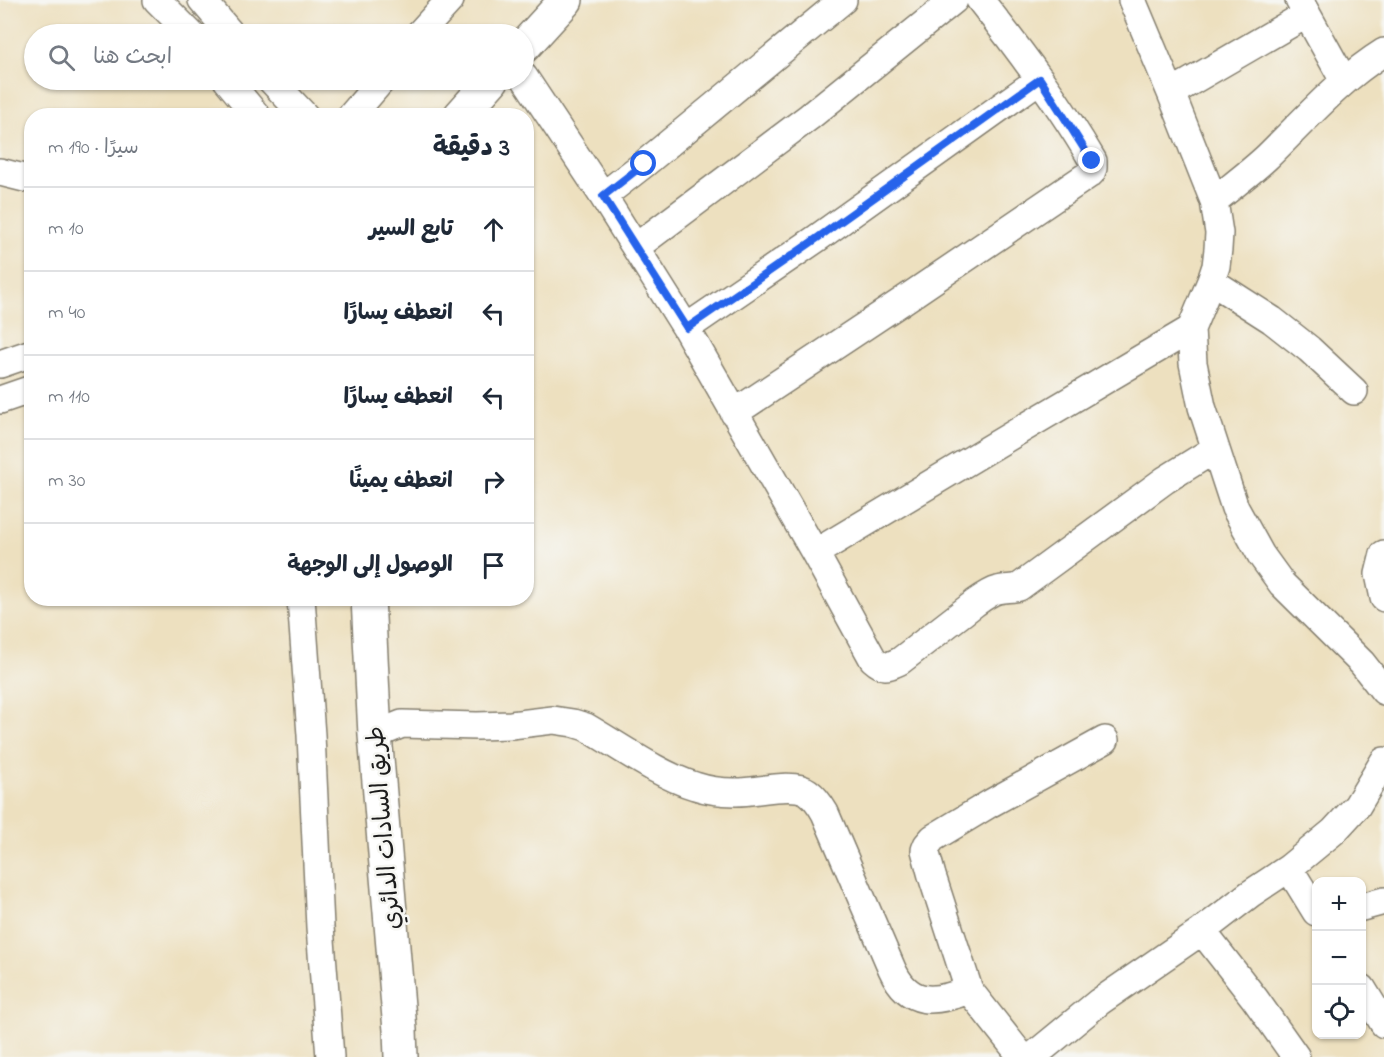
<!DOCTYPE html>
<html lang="ar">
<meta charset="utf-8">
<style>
:root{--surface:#fff;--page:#f6f6f7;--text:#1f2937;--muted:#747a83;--line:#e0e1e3}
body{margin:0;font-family:"Indie Flower","Playpen Sans Arabic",sans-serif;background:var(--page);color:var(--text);direction:rtl}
.controls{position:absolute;right:18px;bottom:18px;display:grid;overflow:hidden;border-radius:12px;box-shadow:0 2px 4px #0004}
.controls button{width:54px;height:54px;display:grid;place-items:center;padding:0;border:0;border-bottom:2px solid var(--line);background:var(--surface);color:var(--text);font:30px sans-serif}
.stop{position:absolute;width:18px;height:18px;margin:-14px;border:4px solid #2563eb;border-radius:50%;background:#fff}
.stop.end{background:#2563eb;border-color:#fff;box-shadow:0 2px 6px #0008}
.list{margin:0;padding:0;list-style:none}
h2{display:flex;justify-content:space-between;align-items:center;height:78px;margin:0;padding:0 24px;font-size:26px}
h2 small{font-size:20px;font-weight:400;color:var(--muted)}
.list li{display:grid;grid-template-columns:39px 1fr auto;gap:18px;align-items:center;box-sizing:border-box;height:84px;padding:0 24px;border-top:2px solid var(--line)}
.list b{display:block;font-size:22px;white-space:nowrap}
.list em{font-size:20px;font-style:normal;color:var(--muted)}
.icon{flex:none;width:33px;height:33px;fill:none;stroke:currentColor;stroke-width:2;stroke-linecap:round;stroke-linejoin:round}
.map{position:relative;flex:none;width:1384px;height:1057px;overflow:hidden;direction:ltr}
.search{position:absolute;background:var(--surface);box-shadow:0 2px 4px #0004;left:24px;top:24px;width:510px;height:66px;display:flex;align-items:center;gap:15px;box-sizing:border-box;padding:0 21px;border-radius:33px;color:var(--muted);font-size:22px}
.panel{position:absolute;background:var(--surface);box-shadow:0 2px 4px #0004;left:24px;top:108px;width:510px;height:498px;border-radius:24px;direction:rtl}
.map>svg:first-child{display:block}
</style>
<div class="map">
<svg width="1384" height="1057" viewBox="0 0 1384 1057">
<rect width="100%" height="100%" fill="#f6f6f2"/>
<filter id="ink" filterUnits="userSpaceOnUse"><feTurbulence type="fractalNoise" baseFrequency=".0167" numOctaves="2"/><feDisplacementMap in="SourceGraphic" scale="12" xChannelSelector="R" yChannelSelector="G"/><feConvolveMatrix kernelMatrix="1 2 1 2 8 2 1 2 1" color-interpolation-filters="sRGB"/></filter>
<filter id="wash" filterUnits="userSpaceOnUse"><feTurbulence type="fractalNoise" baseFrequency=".008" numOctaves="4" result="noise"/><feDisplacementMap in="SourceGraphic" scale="24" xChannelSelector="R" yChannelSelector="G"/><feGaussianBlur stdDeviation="1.35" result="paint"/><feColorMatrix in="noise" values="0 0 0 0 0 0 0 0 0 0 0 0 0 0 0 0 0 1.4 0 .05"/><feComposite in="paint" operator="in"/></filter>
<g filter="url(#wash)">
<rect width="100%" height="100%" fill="#ede0bf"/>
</g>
<g filter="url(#ink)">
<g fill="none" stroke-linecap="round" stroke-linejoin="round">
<!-- minor casing -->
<g stroke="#847e6e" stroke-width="30">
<path id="minor" d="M157 0 191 34
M202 0 231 34
M1132 0 1171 93 1214 201 1219 233 1218 249 1216 266 1211 281 1191 329 1193 363 1202 407 1235 508 1261 555 1282 584 1362 663 1384 691
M1299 0 1344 81
M419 34 450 0
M524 77 603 196 686 328 815 553 873 659C884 669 887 667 900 661L975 603C982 598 990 592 998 590 1005 588 1012 589 1019 587L1165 480 1215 449
M227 80 257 116
M271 80 305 116
M1171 93 1307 14
M351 116 382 80
M0 172 32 180
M603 196 644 164 843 0
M1214 201C1232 186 1251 172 1267 157 1305 120 1339 80 1384 52
M636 247 809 117 954 0
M1211 281 1272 320 1309 349 1354 391
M686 328 816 239 1040 79
M0 364 32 353
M0 400 32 389
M734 413 901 302 1091 173 1093 168V161C1060 104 1021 52 980 0
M815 553 1012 435 1191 329
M1384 554 1379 574 1384 598
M301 598 311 735 320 927 330 1057
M375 735 402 724 477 726 511 725 553 720 573 723 586 727C619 746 659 775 695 786 707 790 722 792 735 792 754 793 792 781 808 792 815 797 821 806 825 813L892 969C909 1007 935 1003 969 990
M1289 868 1316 912
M1362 907 1384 901
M1202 931 1255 999 1296 1057
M1362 988 1384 1024
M1022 1057 969 990 932 876 925 850 927 845 933 838 991 803 1105 740
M1032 1057 1099 1002 1202 931 1250 894 1289 868 1334 831 1357 806 1384 761"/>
</g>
<!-- major casing -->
<g stroke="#847e6e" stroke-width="36">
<path id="major" d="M524 46 566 0
M460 116 492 80
M368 598 375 735 400 1030 401 1057"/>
</g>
<!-- minor -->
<use href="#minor" stroke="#fff" stroke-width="27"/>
<!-- major -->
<use href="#major" stroke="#fff" stroke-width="33"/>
</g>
</g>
<g fill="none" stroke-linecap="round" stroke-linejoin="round" filter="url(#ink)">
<!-- route -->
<path stroke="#2563eb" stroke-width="8" d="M644 164 603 196 687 328 816 239 1040 79 1092 161"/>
</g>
<g text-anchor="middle" stroke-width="5" stroke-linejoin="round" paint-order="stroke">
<!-- street labels -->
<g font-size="24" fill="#1c1c1c" stroke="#f6f6f2">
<text transform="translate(383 828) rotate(-95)" y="8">طريق السادات الدائري</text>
</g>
</g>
</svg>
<div class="controls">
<button>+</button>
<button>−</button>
<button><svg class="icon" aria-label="locate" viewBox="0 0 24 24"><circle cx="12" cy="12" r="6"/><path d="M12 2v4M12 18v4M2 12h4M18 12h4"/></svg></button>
</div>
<div class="stop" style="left:644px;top:164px"></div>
<div class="stop end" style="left:1092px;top:161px"></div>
<div class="search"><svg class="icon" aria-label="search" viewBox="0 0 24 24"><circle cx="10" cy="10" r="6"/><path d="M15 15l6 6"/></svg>ابحث هنا</div>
<section class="panel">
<h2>3 دقيقة<small>سيرًا · 190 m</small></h2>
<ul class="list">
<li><svg class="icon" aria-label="ahead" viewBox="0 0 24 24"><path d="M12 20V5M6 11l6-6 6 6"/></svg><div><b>تابع السير</b></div><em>10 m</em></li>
<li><svg class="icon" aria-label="left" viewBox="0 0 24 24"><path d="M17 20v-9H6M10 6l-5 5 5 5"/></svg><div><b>انعطف يسارًا</b></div><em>40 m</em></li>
<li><svg class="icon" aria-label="left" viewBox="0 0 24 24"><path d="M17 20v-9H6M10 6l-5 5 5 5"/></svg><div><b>انعطف يسارًا</b></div><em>110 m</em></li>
<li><svg class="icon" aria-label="right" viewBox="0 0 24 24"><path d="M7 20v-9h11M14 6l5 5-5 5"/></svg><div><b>انعطف يمينًا</b></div><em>30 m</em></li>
<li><svg class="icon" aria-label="arrive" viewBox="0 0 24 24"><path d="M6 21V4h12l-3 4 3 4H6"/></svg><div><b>الوصول إلى الوجهة</b></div></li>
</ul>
</section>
</div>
